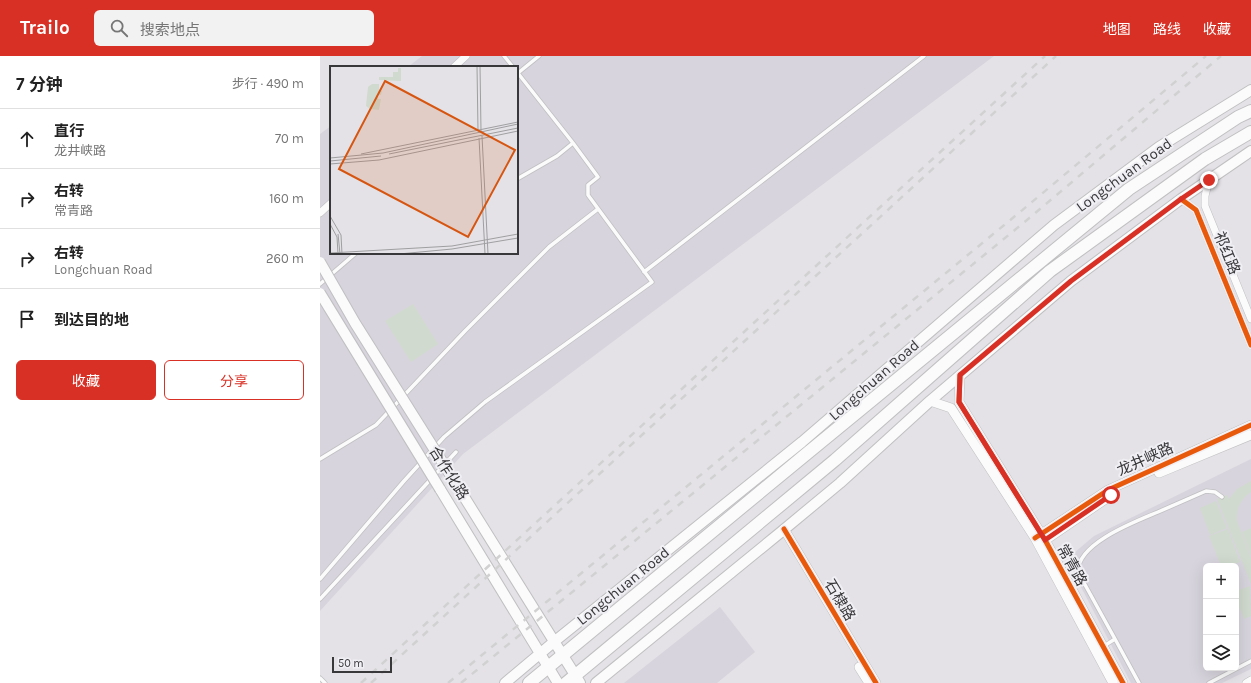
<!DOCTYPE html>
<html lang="zh">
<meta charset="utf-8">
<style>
:root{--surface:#fff;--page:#f2f2f2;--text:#222;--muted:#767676;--line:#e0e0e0;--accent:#d93025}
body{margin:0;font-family:Karla,"Noto Sans SC",sans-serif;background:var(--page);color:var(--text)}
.controls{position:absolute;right:12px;bottom:12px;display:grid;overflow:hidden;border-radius:6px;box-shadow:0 4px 16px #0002}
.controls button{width:36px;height:36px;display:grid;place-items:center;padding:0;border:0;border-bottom:1px solid var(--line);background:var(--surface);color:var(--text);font:20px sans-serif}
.scale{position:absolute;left:12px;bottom:10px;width:60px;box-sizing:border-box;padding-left:4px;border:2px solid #38373a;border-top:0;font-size:11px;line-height:14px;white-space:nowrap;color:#38373a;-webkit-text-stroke:3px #f0eff4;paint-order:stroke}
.stop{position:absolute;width:12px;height:12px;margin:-9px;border:3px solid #d93025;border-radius:50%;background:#fff}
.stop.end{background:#d93025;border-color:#fff;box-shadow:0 1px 4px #0008}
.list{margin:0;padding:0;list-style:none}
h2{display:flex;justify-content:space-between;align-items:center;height:52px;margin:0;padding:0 16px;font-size:17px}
h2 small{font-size:13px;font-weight:400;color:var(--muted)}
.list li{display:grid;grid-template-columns:26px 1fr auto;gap:12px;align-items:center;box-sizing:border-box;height:60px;padding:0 16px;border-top:1px solid var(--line)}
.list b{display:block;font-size:15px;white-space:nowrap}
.list p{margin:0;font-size:13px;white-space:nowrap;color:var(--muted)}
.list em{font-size:13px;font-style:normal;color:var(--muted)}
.actions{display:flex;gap:8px;padding:12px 16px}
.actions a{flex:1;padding:9px 0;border:1px solid var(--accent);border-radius:6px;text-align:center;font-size:14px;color:var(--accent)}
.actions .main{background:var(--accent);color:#fff}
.icon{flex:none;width:22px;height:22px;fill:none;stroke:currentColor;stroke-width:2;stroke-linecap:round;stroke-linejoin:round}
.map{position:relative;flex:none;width:931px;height:627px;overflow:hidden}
header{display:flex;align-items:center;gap:24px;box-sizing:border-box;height:56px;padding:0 20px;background:var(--accent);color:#fff}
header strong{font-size:19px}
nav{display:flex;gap:22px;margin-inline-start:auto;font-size:14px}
.search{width:280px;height:36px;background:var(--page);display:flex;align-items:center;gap:10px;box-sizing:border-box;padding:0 14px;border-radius:6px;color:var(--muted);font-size:15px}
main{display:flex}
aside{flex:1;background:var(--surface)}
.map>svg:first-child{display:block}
</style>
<header>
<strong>Trailo</strong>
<div class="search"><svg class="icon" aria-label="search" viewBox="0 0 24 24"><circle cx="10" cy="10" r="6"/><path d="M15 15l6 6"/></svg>搜索地点</div>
<nav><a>地图</a><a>路线</a><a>收藏</a></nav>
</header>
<main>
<aside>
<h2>7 分钟<small>步行 · 490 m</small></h2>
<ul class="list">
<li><svg class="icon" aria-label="ahead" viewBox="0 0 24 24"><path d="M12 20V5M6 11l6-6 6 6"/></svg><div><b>直行</b><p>龙井峡路</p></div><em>70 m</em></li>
<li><svg class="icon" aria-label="right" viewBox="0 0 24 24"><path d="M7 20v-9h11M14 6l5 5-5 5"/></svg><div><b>右转</b><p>常青路</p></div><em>160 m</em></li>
<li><svg class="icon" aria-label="right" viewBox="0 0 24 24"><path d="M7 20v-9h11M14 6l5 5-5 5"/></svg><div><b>右转</b><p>Longchuan Road</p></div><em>260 m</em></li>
<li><svg class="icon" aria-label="arrive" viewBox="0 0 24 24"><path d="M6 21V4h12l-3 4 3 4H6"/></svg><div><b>到达目的地</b></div></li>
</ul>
<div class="actions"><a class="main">收藏</a><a>分享</a></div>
</aside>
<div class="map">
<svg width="931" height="627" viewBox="0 0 931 627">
<rect width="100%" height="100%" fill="#e4e2e6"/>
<!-- built -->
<path fill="#d7d4dd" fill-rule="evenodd" d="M102 0H674L143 398 0 555V78L11 70V197H197V11H88Z
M931 403V613L902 627H811L749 508 754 497 774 480ZM886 510H916V612H886Z
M400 551 435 596 397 627H304Z"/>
<!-- green -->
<path fill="#d1dace" d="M93 248 118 288 91 306 65 265Z
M931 425V436C921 443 916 452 917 465L931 502V528L897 443 907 439 909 443 917 433Z
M896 445 907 472 890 479 880 452Z
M931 472V500L922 476Z
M908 473 920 506 909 510H901L889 480Z
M930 530 931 560 924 563 916 543V535Z"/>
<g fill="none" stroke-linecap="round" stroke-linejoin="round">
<!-- lane casing -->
<g stroke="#c0bfc1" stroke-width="5">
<path id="lane" d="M184 0 193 11
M197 16 253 87 237 100 197 123
M198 17 219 0
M324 216 604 0
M0 228 36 197
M0 403 56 369 145 275 229 191 278 153
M0 523 84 425 124 381 165 346 332 226 268 139V129L278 121 253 87
M0 543 136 396
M795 583 819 627
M784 590 795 583 758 516C757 487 817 465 838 456 854 449 870 442 886 435L895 436 902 441
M0 622 5 627
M889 627 931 605"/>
</g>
<!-- street casing -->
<g stroke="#c0bfc1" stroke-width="8">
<path id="street" d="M134 11 146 0
M889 124 885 140V150L931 263
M861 143 876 154 931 289
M0 157 11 147
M926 627 931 624"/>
</g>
<!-- secondary casing -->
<g stroke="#c0bfc1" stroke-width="10">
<path id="secondary" d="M640 319 639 346 725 484 803 627
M610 345 631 352 715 482 793 627
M839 417 931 379
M464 473 556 627
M717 481 788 434 931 369
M721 487 790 440
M539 611 549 627"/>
</g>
<!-- primary casing -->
<g stroke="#c0bfc1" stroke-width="12">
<path id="primary" d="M133 423 260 627
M120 433 238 627
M185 627 235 585 482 386 734 169 839 91 931 34
M276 627 461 476 520 427 610 345 751 225 861 143 931 95"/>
</g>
<!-- highway casing -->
<g stroke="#c0bfc1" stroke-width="14">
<path id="highway" d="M209 627 485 399 809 133 918 61 931 55
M246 627 515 404 730 215 885 103 931 76"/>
</g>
<!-- lane -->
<use href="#lane" stroke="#fbfbfb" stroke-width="3.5"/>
<!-- street -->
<use href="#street" stroke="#fbfbfb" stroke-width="7"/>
<!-- secondary -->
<use href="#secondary" stroke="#fbfbfb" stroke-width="9"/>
<!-- primary -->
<use href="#primary" stroke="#fbfbfb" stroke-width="10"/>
<!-- highway -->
<use href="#highway" stroke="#fbfbfb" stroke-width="12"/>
<!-- rail -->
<path stroke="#d1d1d2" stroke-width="2.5" stroke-dasharray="7 7" stroke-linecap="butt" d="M41 627 725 0
M51 627 736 0
M128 627 700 156 886 0
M141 627 707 164 901 0"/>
<!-- primary-bridge casing -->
<g stroke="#c0bfc1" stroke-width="12" stroke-linecap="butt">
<path id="primary-bridge" d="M0 206 35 267 133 423
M0 237 120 433"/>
</g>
<!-- primary-bridge -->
<use href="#primary-bridge" stroke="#fbfbfb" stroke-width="10"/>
<!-- cycleway casing -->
<g stroke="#f0eff4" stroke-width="8">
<path id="cycleway" d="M861 143 876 154 931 289
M640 319 639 346 725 484 803 627
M464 473 556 627
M715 482 788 434 931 369"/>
</g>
<!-- cycleway -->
<use href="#cycleway" stroke="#e8590c" stroke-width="5"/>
</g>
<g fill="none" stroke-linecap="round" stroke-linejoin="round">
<!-- route -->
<path stroke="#d93025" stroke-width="5" d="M791 439 725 484 639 346 640 319 751 225 861 143 889 124"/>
</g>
<g text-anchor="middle" stroke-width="4" stroke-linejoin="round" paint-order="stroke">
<!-- street labels -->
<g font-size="15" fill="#38373a" stroke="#f0eff4">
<text transform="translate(804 119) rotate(-36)" y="5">Longchuan Road</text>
<text transform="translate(907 197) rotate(68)" y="5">祁红路</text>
<text transform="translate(554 324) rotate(-41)" y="5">Longchuan Road</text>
<text transform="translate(825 403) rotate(-24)" y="5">龙井峡路</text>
<text transform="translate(129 417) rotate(58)" y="5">合作化路</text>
<text transform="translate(752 509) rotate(61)" y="5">常青路</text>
<text transform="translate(303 530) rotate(-39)" y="5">Longchuan Road</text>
<text transform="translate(520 544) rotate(59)" y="5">石棣路</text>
</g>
</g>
<!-- overview -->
<g transform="translate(10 10)">
<rect width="188" height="188" fill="#e4e2e6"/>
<path d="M68 2H71V15L49 14V11H63V6H68ZM42 18H49V24L52 25 51 29H48V33H51L49 44 40 43 36 40 38 21Z" fill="#d1dace"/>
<path fill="none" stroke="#9f9ea1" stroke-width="1" d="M147 0 148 65M150 0 151 65M152 70 158 188M149 72 155 188M31 88 188 56M59 88 188 62M0 92 53 87 188 58M0 95 51 90M0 98 49 94 188 65M0 150 11 169 12 188M0 158 7 171 8 188M8 168 10 188M0 187 122 180 188 168M69 188 122 183 188 172"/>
<path fill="#d65611" fill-opacity="0.15" stroke="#d65611" stroke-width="2" d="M55 15 185 84 138 171 9 103Z"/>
<rect width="188" height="188" fill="none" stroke="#38373a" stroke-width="2"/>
</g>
</svg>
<div class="controls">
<button>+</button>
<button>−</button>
<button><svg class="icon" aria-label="layers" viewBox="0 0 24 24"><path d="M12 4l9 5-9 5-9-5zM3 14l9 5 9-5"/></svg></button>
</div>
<div class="scale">50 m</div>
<div class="stop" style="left:791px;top:439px"></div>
<div class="stop end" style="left:889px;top:124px"></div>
</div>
</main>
